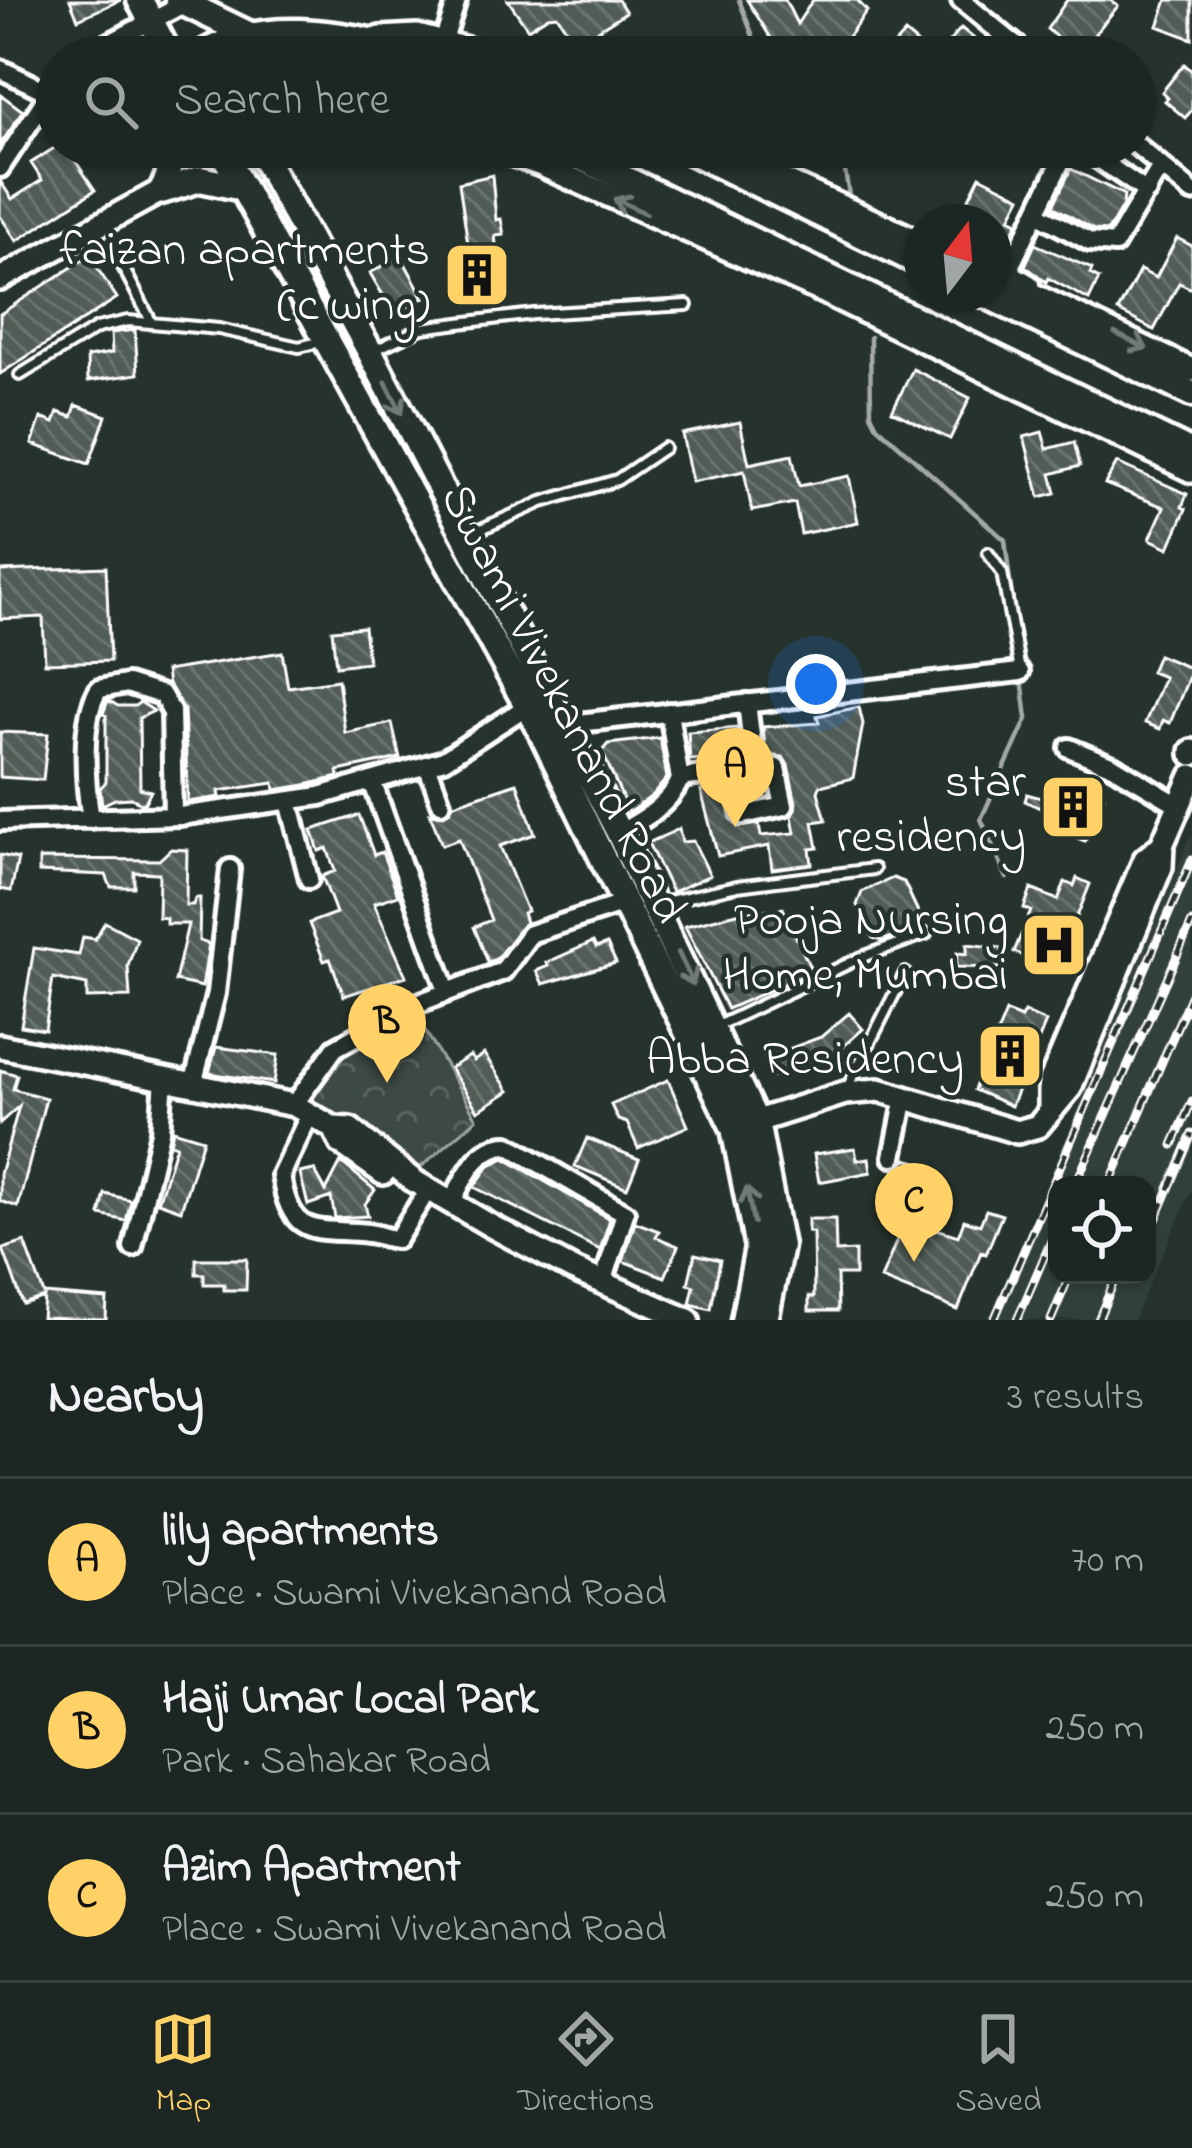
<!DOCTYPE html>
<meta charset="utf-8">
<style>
:root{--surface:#1c2622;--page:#29322f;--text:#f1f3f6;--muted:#a0a5a5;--line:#3a4340;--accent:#ffd166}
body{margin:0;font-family:"Indie Flower",sans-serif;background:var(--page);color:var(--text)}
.controls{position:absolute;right:36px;bottom:36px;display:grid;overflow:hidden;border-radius:24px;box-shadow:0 3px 9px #0004}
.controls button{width:108px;height:108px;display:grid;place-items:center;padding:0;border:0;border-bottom:3px solid var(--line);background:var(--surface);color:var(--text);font:60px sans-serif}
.compass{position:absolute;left:904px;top:204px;width:108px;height:108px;border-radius:50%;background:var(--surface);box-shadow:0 3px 9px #0004;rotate:16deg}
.you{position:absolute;left:816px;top:684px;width:42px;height:42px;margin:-30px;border:9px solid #fff;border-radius:50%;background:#1a73e8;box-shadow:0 0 0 18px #1a73e833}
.badge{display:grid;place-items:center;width:78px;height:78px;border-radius:50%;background:var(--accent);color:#111;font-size:39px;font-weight:700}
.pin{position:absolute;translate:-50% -99px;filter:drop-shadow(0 3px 6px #0008)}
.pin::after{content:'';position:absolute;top:63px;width:42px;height:36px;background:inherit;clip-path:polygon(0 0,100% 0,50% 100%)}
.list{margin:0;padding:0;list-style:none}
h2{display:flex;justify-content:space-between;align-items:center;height:156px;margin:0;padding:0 48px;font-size:51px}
h2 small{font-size:39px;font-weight:400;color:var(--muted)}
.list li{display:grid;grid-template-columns:78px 1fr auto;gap:36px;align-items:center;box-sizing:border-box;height:168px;padding:0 48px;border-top:3px solid var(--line)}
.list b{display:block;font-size:45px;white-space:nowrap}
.list p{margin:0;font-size:39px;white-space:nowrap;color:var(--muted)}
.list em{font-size:39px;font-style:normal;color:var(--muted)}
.icon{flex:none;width:66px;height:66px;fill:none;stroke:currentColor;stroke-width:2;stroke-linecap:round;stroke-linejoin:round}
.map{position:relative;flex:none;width:1192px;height:1320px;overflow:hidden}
.search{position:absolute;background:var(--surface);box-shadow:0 3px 9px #0004;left:36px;right:36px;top:36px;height:132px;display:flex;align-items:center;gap:30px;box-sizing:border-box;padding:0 42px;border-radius:66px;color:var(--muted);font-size:45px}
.sheet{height:660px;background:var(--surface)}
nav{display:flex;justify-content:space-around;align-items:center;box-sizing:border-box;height:168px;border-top:3px solid var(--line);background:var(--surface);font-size:33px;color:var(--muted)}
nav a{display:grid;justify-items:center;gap:6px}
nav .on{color:var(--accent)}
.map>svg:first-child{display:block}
</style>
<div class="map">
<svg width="1192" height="1320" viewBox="0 0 1192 1320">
<defs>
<pattern id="park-crowns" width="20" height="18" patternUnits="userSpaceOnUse" patternTransform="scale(3)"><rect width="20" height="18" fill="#3e4944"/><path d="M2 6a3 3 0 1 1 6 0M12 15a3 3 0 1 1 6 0" fill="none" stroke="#5b6460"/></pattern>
<pattern id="building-back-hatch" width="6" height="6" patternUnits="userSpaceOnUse" patternTransform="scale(3)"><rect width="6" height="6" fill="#515c57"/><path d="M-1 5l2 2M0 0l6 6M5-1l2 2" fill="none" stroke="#6b7470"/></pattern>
</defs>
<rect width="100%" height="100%" fill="#26332d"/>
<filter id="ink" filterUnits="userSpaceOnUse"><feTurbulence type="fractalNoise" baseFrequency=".00833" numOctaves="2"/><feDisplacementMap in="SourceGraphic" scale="24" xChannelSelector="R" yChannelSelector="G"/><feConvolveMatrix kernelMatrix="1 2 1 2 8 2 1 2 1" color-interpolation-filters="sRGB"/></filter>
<g filter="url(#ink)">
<!-- built -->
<path fill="#333f3a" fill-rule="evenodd" d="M1192 832V1189L1133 1320H991ZM1057 1185H1147V1275H1057Z"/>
<!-- park -->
<path fill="url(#park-crowns)" stroke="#9ea4a2" stroke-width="3" d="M411 1006 477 1119 420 1168 310 1104 335 1048Z"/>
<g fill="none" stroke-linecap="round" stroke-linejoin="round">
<!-- stream -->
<path stroke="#a4a9a7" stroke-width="4.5" d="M739 0 761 57
M841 147 850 201
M870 337 871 414 877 426 1005 540 1016 631
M1007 878 981 819 1027 719 1022 678"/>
</g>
<!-- building -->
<path fill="url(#building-back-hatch)" stroke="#fff" stroke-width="3" d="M70 0H121L78 19Z
M508 0H618L626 12 576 44 557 15 548 16 528 29Z
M747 0H785L797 24 813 0H857L867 11 833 57H783Z
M1067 0H1110L1118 6 1083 48 1076 42 1070 49 1047 29Z
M1167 0H1192V39L1158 26Z
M961 28 984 47 975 57H936Z
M905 33 933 57H883Z
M1184 64 1192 71V110L1185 118 1165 101 1168 98 1162 92Z
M0 94 23 111 0 145Z
M56 147H66L95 190 17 241 0 216V181L12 199 42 180 31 163Z
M1071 169 1124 195 1123 205 1108 231 1094 230 1053 206Z
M492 175 496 220 501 219 504 235 495 236 498 259 492 260 496 290 462 294 456 246 468 244 459 183Z
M980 176 1021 197 1010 218 1018 222 1010 239 994 231V222H977L961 214Z
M1177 238 1192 246V289L1179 283 1154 330 1118 311 1140 270 1156 278Z
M1035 244 1092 269 1090 274 1099 279 1089 300 1048 278 1046 282 1042 279 1025 266Z
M89 256 117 298 0 374V314Z
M401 256 424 298 394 314 370 273Z
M135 330 138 374 88 381 87 357 112 353 111 333Z
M913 369 970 398 950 439 892 411Z
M76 405 106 416 89 464 32 444 41 418 54 423 58 412 72 417Z
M740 422 749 464 792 455 799 486 849 476 858 522 801 534 795 503 752 511 744 471 692 482 682 434Z
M1042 432 1047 449 1074 442 1080 466 1051 474 1056 493 1040 497 1024 437Z
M1117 463 1187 494 1182 507 1186 509 1169 548 1150 539 1164 507 1105 484Z
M106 567 110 661 45 663 43 617 0 619V571Z
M364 627 368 662 336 666 332 630Z
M282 652 288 687 338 680 345 733 392 723 400 758 338 771 339 777 305 785 275 790 274 783 219 791 220 797 188 802 184 710 168 685 166 671Z
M1158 655 1192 669 1170 723 1163 720 1160 729 1145 723 1164 677 1151 672Z
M108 700 118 706H135L140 702 154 711 139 718 140 788 151 791 144 804 131 798 115 799 102 805 100 788 106 782V715L103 714Z
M859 707 863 724 853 778 820 786 818 792 826 820 813 822 818 848 810 849 812 864 772 869 769 846 718 856 701 791 723 787 731 819 738 827 759 824 761 836 795 833 792 816 796 803 788 765 783 757 766 755 763 727 819 723 817 716Z
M737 728 741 757 690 760 688 732Z
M0 732 48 734 43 780 0 777Z
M660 738 667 778 653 795 629 813 602 751 608 744Z
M1064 775 1078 781 1076 785 1104 797 1085 841 1064 833 1066 828 1050 821 1053 814 1025 801 1027 794 1052 801Z
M517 783 535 834 500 846 527 911 523 913 526 922 496 959 488 962 474 927 491 920 459 839 442 845 430 813 444 815 454 804Z
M359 815 374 855 382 852 398 895 374 903 406 976 344 996 330 959 324 961 309 923 336 913 322 876 335 871 327 848 319 851 312 830Z
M679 829 682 842 693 841 710 875 672 892 648 843Z
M171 849 187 850 186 905H193L195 898H200L199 941 209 944 202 987 175 981 188 924H166V918L158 917 159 873 134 872V887H111L106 875 39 872V859L159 860Z
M0 855 18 859 11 891 0 889Z
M893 878 904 882 919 914 915 928 882 941 873 938 857 905 862 892Z
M1077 878 1090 884 1056 969 1014 952 1031 911 1024 908 1031 889 1058 900 1065 882 1074 886Z
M783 908 812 972 727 1009 685 926 741 912Z
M105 922 137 939 128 966 130 997 87 998V985L53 978 45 1030 21 1026 34 948 79 955 83 937 95 939Z
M593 942 596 948 607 944 616 963 543 984 536 971 548 966 546 963Z
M967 944 1002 948 1001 968 956 967 957 953 967 954Z
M1006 1012 1021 1018 1024 1012 1046 1022 1011 1106 974 1090Z
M849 1013 863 1029 830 1058 772 1077 764 1058 821 1037Z
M216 1047 278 1055 274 1083 209 1073Z
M484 1054 509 1091 478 1111 450 1068 470 1056 474 1061Z
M0 1070 17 1075 13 1089 46 1098 18 1207 0 1201V1174L19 1106 0 1123Z
M668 1080 688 1126 638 1148 627 1123 618 1120 611 1105Z
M173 1130 203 1139 181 1210 158 1202 176 1145 170 1143Z
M587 1138 639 1159 627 1188 575 1166Z
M855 1148 857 1160 869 1158 871 1172 819 1182 814 1154Z
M504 1158 610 1219 600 1250 474 1187 489 1166Z
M906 1159 925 1164 914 1206 888 1199 895 1169Z
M341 1162 375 1190 365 1204 368 1216 335 1218 331 1197 308 1205 300 1173 314 1170 326 1191Z
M105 1194 131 1200 126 1221 100 1215Z
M986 1210 1002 1215 986 1254 981 1252 958 1310 881 1279 899 1235 909 1239 915 1222 958 1236 964 1220 980 1225Z
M808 1219H835L836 1252 855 1251V1275H837L838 1311H809V1297H814L813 1232H808Z
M635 1222 659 1231 656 1237 678 1246 665 1277 623 1261Z
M25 1242 44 1294 107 1299 106 1320 42 1318 44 1297 23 1304 3 1249Z
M695 1254 720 1260 711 1309 690 1304 694 1286 688 1284Z
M196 1259H247L246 1290H224V1284H204V1274H196Z"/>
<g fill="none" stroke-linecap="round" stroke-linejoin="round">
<!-- service casing -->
<g stroke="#fff" stroke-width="16">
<path id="service" d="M113 248 152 323
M377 349 422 328 459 323 534 314 687 305
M20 375 97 328 128 321 219 329 299 347 319 342
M472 533 542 502 617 480 664 448
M988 553 1002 573 1020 671
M656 904 737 886 874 869
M713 1028 862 957 926 934
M848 1086 905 973"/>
</g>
<!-- minor casing -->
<g stroke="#fff" stroke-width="26">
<path id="minor" d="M961 0 1030 57
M444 40 457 0
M83 57 178 7
M0 69 56 96
M1135 144 1192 192
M159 147 175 155
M1081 147 1147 192
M0 168 57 82
M1036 213 1090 242 1115 244 1161 166
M1030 284 1013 274 1012 263 1068 147
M747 703 755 769
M669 712 680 780
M553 726 1020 672
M1069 748 1113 766 1180 806
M427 765 441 803
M372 781 447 991
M289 801 309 879
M91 819C85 784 80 718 99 689L127 684 162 695 171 711 173 816
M0 821 180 816 320 796 444 760 535 701
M619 833C643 820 669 805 680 780L687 777 772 767 776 768 784 806 743 815 733 772
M193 1085 216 993 230 869
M294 1105 335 1048 411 1006 503 971 530 934 625 903
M310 1114 281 1175C291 1242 318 1227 368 1233 378 1234 387 1239 397 1239L421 1201
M893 1157 905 1097
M451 1203C464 1179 477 1145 508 1145L625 1213 603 1283
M133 1247 160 1132 164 1079"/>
</g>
<!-- tertiary casing -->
<g stroke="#fff" stroke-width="30">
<path id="tertiary" d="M380 38 417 36 498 57
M491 147 539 164 826 293 1192 471
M709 147 922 243
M994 276 1192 370
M0 279 161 191 178 147
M1192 751V754
M0 1046 294 1105 334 1128 350 1129 414 1181 491 1226 572 1269 688 1320
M1050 1109V1082L1145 859 1162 845
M741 1126 845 1093 879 1090 1017 1132 1038 1126 1070 1088 1161 867 1162 845 1192 776
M334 1128 341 1143 383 1173"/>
</g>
<!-- primary casing -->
<g stroke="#fff" stroke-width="33">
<path id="primary" d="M140 0 170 57
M178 0 252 36
M198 57C271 9 367 42 445 57
M220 147 540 729 734 1128 758 1248 744 1320
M258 147 370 352 619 833 756 1122 780 1246 765 1320
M559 147 1192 453
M682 147 922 264
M161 191 200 179 243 188
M984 294 1192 394"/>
</g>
<!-- service -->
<use href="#service" stroke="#26332d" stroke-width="8"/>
<!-- minor -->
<use href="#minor" stroke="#26332d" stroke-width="16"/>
<!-- tertiary -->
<use href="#tertiary" stroke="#26332d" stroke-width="21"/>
<!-- primary -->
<use href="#primary" stroke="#26332d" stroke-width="24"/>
<!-- rail casing -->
<g stroke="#fff" stroke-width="9">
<path id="rail" d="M1173 1145 1192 1101
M1075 1185 1192 922
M1109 1185 1192 992
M1147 1241 1192 1134
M994 1320 1192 860
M1017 1320 1057 1227
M1051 1320 1070 1275
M1098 1320 1117 1275"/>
</g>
<!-- rail -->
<use href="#rail" stroke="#26332d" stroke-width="4.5" stroke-dasharray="14" stroke-linecap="butt"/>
</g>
<!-- one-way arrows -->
<defs><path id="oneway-shaft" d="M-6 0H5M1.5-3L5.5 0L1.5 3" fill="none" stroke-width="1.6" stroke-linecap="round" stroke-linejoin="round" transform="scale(3)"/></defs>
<g stroke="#727a76">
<use href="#oneway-shaft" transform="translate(630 206) rotate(-155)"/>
<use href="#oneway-shaft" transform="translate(1131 341) rotate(26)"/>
<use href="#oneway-shaft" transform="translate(394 398) rotate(63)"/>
<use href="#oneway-shaft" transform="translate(686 969) rotate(65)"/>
<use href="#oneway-shaft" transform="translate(750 1205) rotate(-101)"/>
</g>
</g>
<!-- icons -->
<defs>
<g id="building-square" transform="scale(3.45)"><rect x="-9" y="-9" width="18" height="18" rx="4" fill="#ffd166" stroke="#26332d"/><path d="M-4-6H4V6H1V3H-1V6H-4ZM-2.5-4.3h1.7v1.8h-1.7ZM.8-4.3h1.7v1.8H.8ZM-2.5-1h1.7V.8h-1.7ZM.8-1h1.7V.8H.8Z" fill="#111"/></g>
<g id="hospital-square" transform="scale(3.45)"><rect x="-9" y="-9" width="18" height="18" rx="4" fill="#ffd166" stroke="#26332d"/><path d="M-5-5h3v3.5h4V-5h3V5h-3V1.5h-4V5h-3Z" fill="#111"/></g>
</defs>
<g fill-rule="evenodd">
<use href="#building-square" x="477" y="275"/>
<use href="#building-square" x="1073" y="807"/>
<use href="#hospital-square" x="1054" y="945"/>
<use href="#building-square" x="1010" y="1056"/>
</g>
<g text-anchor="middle" stroke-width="9" stroke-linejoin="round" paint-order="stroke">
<!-- poi labels -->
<g font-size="48" fill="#fff" stroke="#26332d" text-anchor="end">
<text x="430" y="264">faizan apartments<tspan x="430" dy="55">(c wing)</tspan></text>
<text x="1026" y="796">star<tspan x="1026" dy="55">residency</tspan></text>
<text x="1008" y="934">Pooja Nursing<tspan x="1008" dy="55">Home, Mumbai</tspan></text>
<text x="964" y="1073">Abba Residency</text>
</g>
<!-- street labels -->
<g font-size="48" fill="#fff" stroke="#26332d">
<text transform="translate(566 702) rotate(63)" y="17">Swami Vivekanand Road</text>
</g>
</g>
</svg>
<div class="controls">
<button><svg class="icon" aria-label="locate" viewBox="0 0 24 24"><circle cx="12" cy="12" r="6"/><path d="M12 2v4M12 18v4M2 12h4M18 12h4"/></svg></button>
</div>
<svg class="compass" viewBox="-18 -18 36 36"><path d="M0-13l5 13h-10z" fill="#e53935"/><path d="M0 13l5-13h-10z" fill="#a0a5a5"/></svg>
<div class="you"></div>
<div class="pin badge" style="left:735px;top:827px">A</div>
<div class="pin badge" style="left:387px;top:1083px">B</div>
<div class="pin badge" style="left:914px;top:1262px">C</div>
<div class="search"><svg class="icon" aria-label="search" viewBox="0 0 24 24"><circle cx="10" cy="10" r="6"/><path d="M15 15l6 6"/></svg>Search here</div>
</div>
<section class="sheet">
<h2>Nearby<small>3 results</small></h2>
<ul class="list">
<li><span class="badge">A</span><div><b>lily apartments</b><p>Place · Swami Vivekanand Road</p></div><em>70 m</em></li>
<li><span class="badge">B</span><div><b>Haji Umar Local Park</b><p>Park · Sahakar Road</p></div><em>250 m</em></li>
<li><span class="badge">C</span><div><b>Azim Apartment</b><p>Place · Swami Vivekanand Road</p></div><em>250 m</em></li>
</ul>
</section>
<nav>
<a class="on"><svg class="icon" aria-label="map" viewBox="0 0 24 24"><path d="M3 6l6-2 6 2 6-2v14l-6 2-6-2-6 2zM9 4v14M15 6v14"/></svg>Map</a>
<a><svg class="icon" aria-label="directions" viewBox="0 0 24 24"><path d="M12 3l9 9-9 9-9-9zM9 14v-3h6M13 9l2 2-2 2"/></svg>Directions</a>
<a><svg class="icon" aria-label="saved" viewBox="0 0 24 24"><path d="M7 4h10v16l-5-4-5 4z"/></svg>Saved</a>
</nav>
